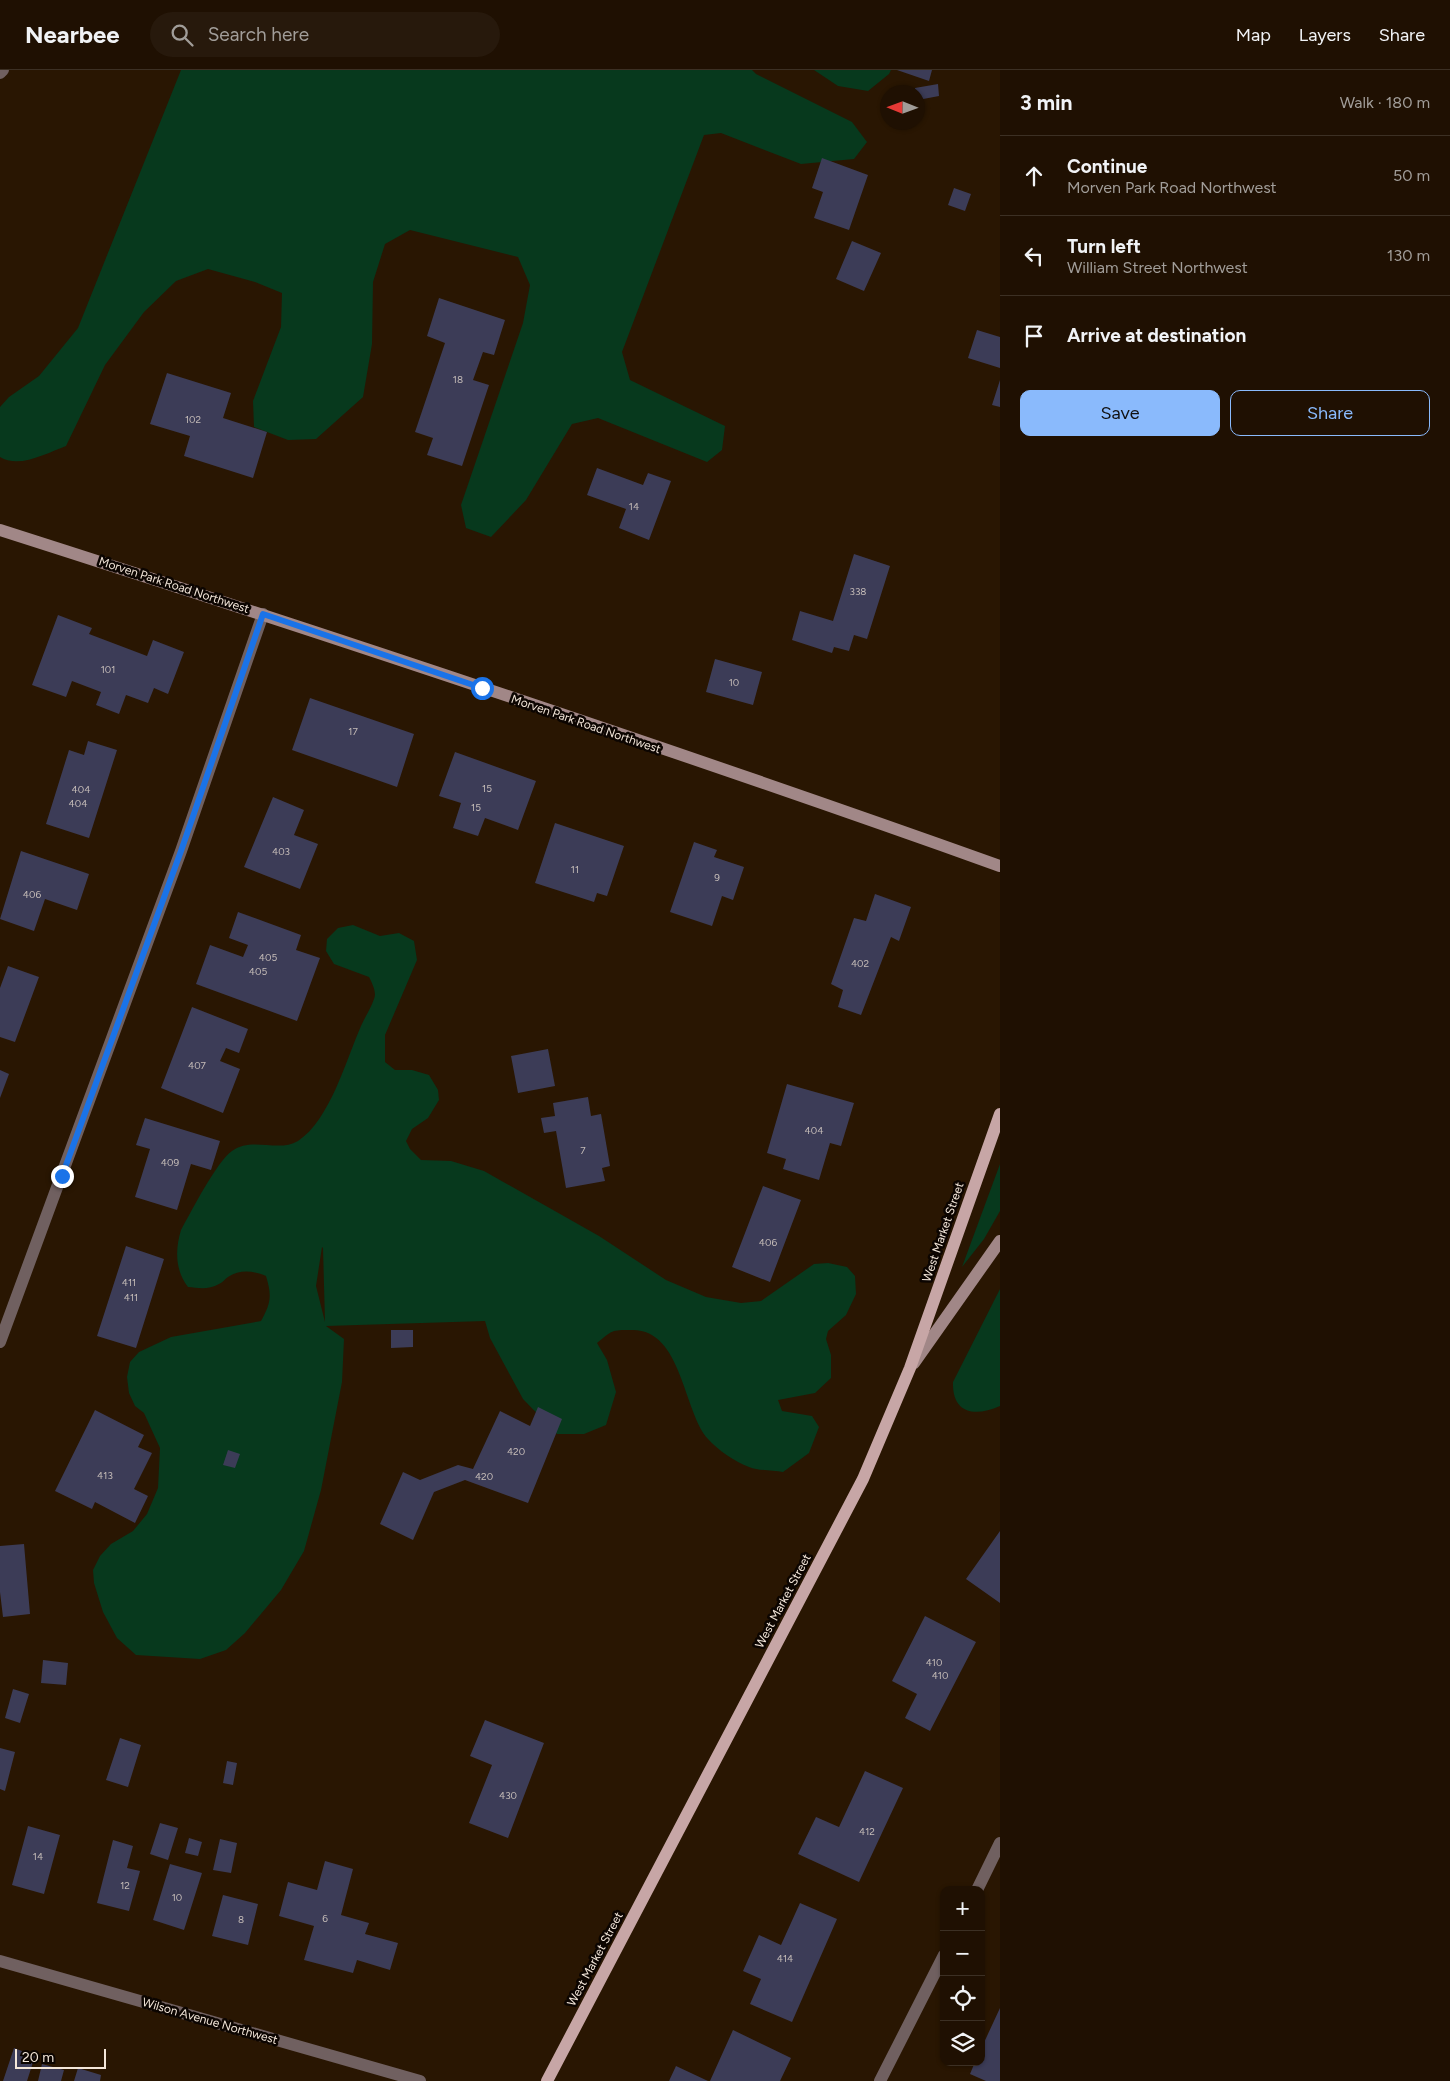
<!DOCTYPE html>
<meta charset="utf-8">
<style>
:root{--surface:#1f1002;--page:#27190c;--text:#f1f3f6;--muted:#a19d99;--line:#3c3024;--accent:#8abafc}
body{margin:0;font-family:Figtree,sans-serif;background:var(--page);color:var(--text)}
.controls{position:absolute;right:15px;bottom:15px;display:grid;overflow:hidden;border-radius:10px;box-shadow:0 1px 4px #0004}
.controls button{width:45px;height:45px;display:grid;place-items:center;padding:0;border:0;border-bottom:1px solid var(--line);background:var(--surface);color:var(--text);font:25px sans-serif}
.compass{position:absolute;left:880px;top:15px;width:45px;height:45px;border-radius:50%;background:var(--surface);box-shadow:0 1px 4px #0004;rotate:271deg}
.scale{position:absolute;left:15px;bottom:12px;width:91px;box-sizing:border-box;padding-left:5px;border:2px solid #f3e6d9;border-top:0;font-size:14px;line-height:18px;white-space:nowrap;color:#f3e6d9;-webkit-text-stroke:4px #0c0501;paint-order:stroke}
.stop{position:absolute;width:15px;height:15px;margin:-11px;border:4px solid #1a73e8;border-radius:50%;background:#fff}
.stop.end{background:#1a73e8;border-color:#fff;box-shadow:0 1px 5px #0008}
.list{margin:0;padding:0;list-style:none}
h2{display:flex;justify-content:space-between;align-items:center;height:65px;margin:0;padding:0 20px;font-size:21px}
h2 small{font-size:16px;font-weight:400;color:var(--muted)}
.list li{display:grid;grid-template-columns:32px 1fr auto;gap:15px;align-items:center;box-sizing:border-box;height:80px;padding:0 20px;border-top:1px solid var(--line)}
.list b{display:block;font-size:19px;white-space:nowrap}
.list p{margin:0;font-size:16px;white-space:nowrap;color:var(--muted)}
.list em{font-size:16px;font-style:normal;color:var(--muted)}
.actions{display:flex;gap:10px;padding:15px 20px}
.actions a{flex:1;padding:11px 0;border:1px solid var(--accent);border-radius:10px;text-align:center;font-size:18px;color:var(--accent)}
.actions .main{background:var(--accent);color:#111}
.icon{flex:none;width:28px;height:28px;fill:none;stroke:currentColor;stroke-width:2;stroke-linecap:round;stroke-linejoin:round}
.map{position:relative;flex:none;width:1000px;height:2011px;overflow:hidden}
header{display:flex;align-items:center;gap:30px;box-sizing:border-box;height:70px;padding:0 25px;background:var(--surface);border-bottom:1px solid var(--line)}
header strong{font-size:24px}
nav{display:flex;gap:28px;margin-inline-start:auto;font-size:18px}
.search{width:350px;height:45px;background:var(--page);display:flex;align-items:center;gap:12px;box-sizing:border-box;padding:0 18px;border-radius:28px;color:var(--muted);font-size:19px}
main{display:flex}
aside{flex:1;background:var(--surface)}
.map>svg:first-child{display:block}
</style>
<header>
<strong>Nearbee</strong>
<div class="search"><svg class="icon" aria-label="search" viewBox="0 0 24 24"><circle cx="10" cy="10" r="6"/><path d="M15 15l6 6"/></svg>Search here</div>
<nav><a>Map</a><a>Layers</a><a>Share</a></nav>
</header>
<main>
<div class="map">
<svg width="1000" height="2011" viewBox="0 0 1000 2011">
<rect width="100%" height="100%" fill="#291602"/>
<!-- green -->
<path fill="#07391d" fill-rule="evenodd" d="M181 0H752L756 4 852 52 867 72 854 89 801 94 721 63 704 65 622 282 630 310 725 356 722 380 707 392 598 348 572 354 526 430 491 467 466 458 461 435 523 253 530 215 518 187 410 160 385 174 373 212 372 274 363 327 316 369 288 370 254 357 253 331 281 257 282 223 255 212 208 199 176 211 144 242 105 295 66 376C47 383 19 399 0 387V337L9 327 39 306 78 258Z
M814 0H891L889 4 868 21 838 16Z
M353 855 380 866 399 863 414 871 417 890 385 965V992L395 1000H412L429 1005 438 1020 439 1030 428 1048 412 1059 406 1071 410 1079 421 1090 451 1091 484 1101 599 1166 666 1210 706 1227 741 1233 761 1231 814 1194 828 1193 847 1197 855 1206 856 1224 846 1245 828 1261 826 1269 831 1285V1308L815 1323 778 1330 782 1341 812 1346 819 1357 809 1383 783 1402C773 1400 759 1401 749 1397 735 1392 718 1380 708 1369 683 1341 682 1258 631 1260 611 1260 613 1260 597 1273L607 1290 616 1322 606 1355 584 1364H557L523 1329 490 1268 485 1251 326 1256 344 1269 342 1312 321 1420 304 1481 281 1520 245 1563 226 1580 200 1589 136 1585 117 1568 103 1542 94 1513 93 1500 100 1486 111 1474 133 1461 147 1444 158 1418 160 1378 144 1343 135 1336 129 1323 127 1307 130 1292 139 1282 171 1267 261 1251C271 1233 272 1226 266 1206 254 1201 240 1199 228 1207 225 1209 222 1213 219 1214 209 1220 198 1218 188 1217 175 1200 175 1180 181 1160 191 1142 217 1091 232 1081 252 1066 278 1083 298 1071 330 1050 346 990 361 956 365 947 371 938 374 929 377 922 372 913 369 907L334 894 326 881 327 869 338 858ZM322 1177 323 1178 325 1252 316 1216Z
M1000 1094V1141L984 1169 962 1197Z
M1000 1219V1336C975 1347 952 1344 953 1312Z"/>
<!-- building -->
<path fill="#3c3c57" d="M897 0H932L929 11Z
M938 14 939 26 918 30V22H915V18Z
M822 88 868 105 849 160 814 148 823 122 812 118Z
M954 118 971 124 965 141 948 135Z
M852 171 881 183 864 221 836 209Z
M439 228 505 250 494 285 483 282 473 310 489 315 462 396 427 385 433 368 415 362 445 273 427 266Z
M977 260 1000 267V298L968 288Z
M167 303 231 323 223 348 267 362 253 408 184 386 190 366 150 354Z
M1000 310V337L992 335Z
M597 398 643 415 648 403 671 411 649 470 619 458 626 439 587 425Z
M854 484 890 496 867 569 854 565 849 581 834 577 832 583 792 570 800 541 833 551Z
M58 545 92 558 89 564 147 586 153 570 184 582 168 624 154 618 148 633 126 625 119 644 96 635 101 622 72 611 66 627 32 615Z
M715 589 762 602 753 635 706 622Z
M310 628 414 664 397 717 292 680Z
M88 671 117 680 89 768 46 754 69 680 84 685Z
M455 682 536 711 518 760 485 748 478 766 453 758 461 733 439 726Z
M273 727 304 740 294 765 318 774 300 819 244 797Z
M555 753 624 776 607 826 597 823 594 832 535 813Z
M694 772 717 780 714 787 744 797 733 830 722 826 712 856 670 842Z
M21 781 89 804 77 840 45 829 34 861 0 849Z
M875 824 911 837 899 871 891 867 861 945 838 937 843 920 831 914 854 848 866 851Z
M238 842 301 865 296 880 320 888 297 951 196 914 210 875 243 887 248 875 229 868Z
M8 896 39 907 15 972 0 967V918Z
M192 937 248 959 239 983 226 978 220 991 240 999 223 1043 161 1018Z
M548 979 555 1016 518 1023 511 986Z
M0 1000 9 1004 0 1028Z
M787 1014 854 1033 841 1076 830 1073 819 1110 783 1099 786 1089 767 1083Z
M588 1027 591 1046 601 1044 610 1096 602 1098 605 1111 566 1118 556 1061 544 1063 541 1048 555 1046 553 1033Z
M145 1048 220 1071 211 1100 191 1094 177 1140 135 1127 150 1079 136 1075Z
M763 1116 801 1130 770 1212 732 1197Z
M126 1176 164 1189 136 1278 97 1266Z
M391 1260H413V1277L391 1278Z
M538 1337 562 1349 528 1433 465 1410 434 1422 413 1470 380 1454 403 1402 420 1410 458 1395 473 1399 500 1341 530 1356Z
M95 1340 144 1365 138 1377 152 1383 134 1419 148 1426 135 1453 95 1432 92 1439 55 1421Z
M228 1380 240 1384 235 1398 223 1395Z
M1000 1461V1533L966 1509Z
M24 1474 30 1544 3 1547 0 1522V1476Z
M925 1546 976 1572 930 1661 905 1648 917 1624 892 1611Z
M43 1590 68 1593 66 1615 41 1613Z
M13 1619 29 1624 20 1653 5 1648Z
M485 1650 544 1673 508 1768 469 1753 492 1695 470 1686Z
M120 1668 141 1675 128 1717 106 1710Z
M0 1678 15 1682 5 1721 0 1719Z
M227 1691 237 1693 233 1715 223 1713Z
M865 1701 903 1718 859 1812 798 1784 816 1747 839 1757Z
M160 1753 178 1758 168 1790 150 1784Z
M28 1756 60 1765 44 1824 12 1815Z
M189 1768 202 1772 198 1786 185 1783Z
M220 1769 237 1773 231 1803 213 1800Z
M113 1770 133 1776 127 1798 140 1801 129 1841 97 1833Z
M325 1791 353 1799 341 1845 369 1853 365 1864 398 1873 390 1900 357 1890 353 1903 304 1890 314 1856 279 1846 288 1812 317 1820Z
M170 1794 202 1803 184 1860 153 1850Z
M223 1825 258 1834 248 1875 212 1866Z
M800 1833 837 1849 792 1952 750 1934 761 1909 743 1901 759 1865 781 1875Z
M1000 1938V2011H986L970 2004 975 1992H981V1979Z
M733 1960 791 1988 780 2011H710Z
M14 1978 35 1986 27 2011H3Z
M42 1994 64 2000 61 2011H38Z
M676 1996 708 2011H669Z
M78 1998 101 2005 100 2011H74Z"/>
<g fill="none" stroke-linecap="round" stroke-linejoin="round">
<!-- street -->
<path stroke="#706060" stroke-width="12" d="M0 3 3 0
M0 1272 181 781 263 544
M977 1820 1000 1773
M0 1891 420 2011
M880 2011 944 1885"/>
<!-- secondary -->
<path stroke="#a18787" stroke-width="12" d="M0 460C335 567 669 678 1000 796
M914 1293 1000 1171"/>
<!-- primary -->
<path stroke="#c7a6a6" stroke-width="12" d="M547 2011 863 1409 910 1298 1000 1044"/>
</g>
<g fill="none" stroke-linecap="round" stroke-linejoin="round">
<!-- route -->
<path stroke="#1a73e8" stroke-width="6" d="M62 1106 181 781 263 544 482 618"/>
</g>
<g text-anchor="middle" stroke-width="5" stroke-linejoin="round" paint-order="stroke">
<!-- number labels -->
<g font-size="10" fill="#c5bcb8">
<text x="458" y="313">18</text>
<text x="193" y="353">102</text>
<text x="634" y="440">14</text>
<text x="858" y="525">338</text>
<text x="108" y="603">101</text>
<text x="734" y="616">10</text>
<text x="353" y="665">17</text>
<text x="487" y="722">15</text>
<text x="81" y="723">404</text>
<text x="78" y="737">404</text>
<text x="476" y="741">15</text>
<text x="281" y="785">403</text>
<text x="575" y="803">11</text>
<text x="717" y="811">9</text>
<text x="32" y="828">406</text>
<text x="268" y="891">405</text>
<text x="860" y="897">402</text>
<text x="258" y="905">405</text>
<text x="197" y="999">407</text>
<text x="814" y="1064">404</text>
<text x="583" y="1084">7</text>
<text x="170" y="1096">409</text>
<text x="768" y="1176">406</text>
<text x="129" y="1216">411</text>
<text x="131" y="1231">411</text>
<text x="516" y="1385">420</text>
<text x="105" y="1409">413</text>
<text x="484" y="1410">420</text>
<text x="934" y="1596">410</text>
<text x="940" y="1609">410</text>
<text x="508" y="1729">430</text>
<text x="867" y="1765">412</text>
<text x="38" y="1790">14</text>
<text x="125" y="1819">12</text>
<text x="177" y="1831">10</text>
<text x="325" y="1852">6</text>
<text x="241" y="1853">8</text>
<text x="785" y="1892">414</text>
</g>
<!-- street labels -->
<g font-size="12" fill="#f3e6d9" stroke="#0c0501">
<text transform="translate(174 515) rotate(18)" y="4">Morven Park Road Northwest</text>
<text transform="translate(586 654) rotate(19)" y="4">Morven Park Road Northwest</text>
<text transform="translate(943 1162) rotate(-71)" y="4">West Market Street</text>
<text transform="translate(783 1531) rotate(-62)" y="4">West Market Street</text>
<text transform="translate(595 1889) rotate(-62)" y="4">West Market Street</text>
<text transform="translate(210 1951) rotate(16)" y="4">Wilson Avenue Northwest</text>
</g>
</g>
</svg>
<div class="controls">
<button>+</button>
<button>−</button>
<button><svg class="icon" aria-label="locate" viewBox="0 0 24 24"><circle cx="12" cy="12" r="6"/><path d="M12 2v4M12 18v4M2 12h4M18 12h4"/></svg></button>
<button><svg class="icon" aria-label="layers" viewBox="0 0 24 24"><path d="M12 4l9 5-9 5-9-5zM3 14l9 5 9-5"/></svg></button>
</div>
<svg class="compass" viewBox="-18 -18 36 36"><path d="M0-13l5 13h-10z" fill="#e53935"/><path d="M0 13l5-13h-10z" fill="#a19d99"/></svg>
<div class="scale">20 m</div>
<div class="stop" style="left:482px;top:618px"></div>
<div class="stop end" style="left:62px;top:1106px"></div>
</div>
<aside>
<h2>3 min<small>Walk · 180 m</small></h2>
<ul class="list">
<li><svg class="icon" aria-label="ahead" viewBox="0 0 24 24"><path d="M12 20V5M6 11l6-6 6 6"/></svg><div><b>Continue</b><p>Morven Park Road Northwest</p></div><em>50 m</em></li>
<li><svg class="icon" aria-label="left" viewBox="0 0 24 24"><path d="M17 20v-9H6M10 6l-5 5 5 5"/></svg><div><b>Turn left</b><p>William Street Northwest</p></div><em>130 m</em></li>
<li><svg class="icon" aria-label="arrive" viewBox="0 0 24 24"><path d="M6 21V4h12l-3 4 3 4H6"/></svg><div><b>Arrive at destination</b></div></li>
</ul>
<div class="actions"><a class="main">Save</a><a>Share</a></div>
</aside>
</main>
